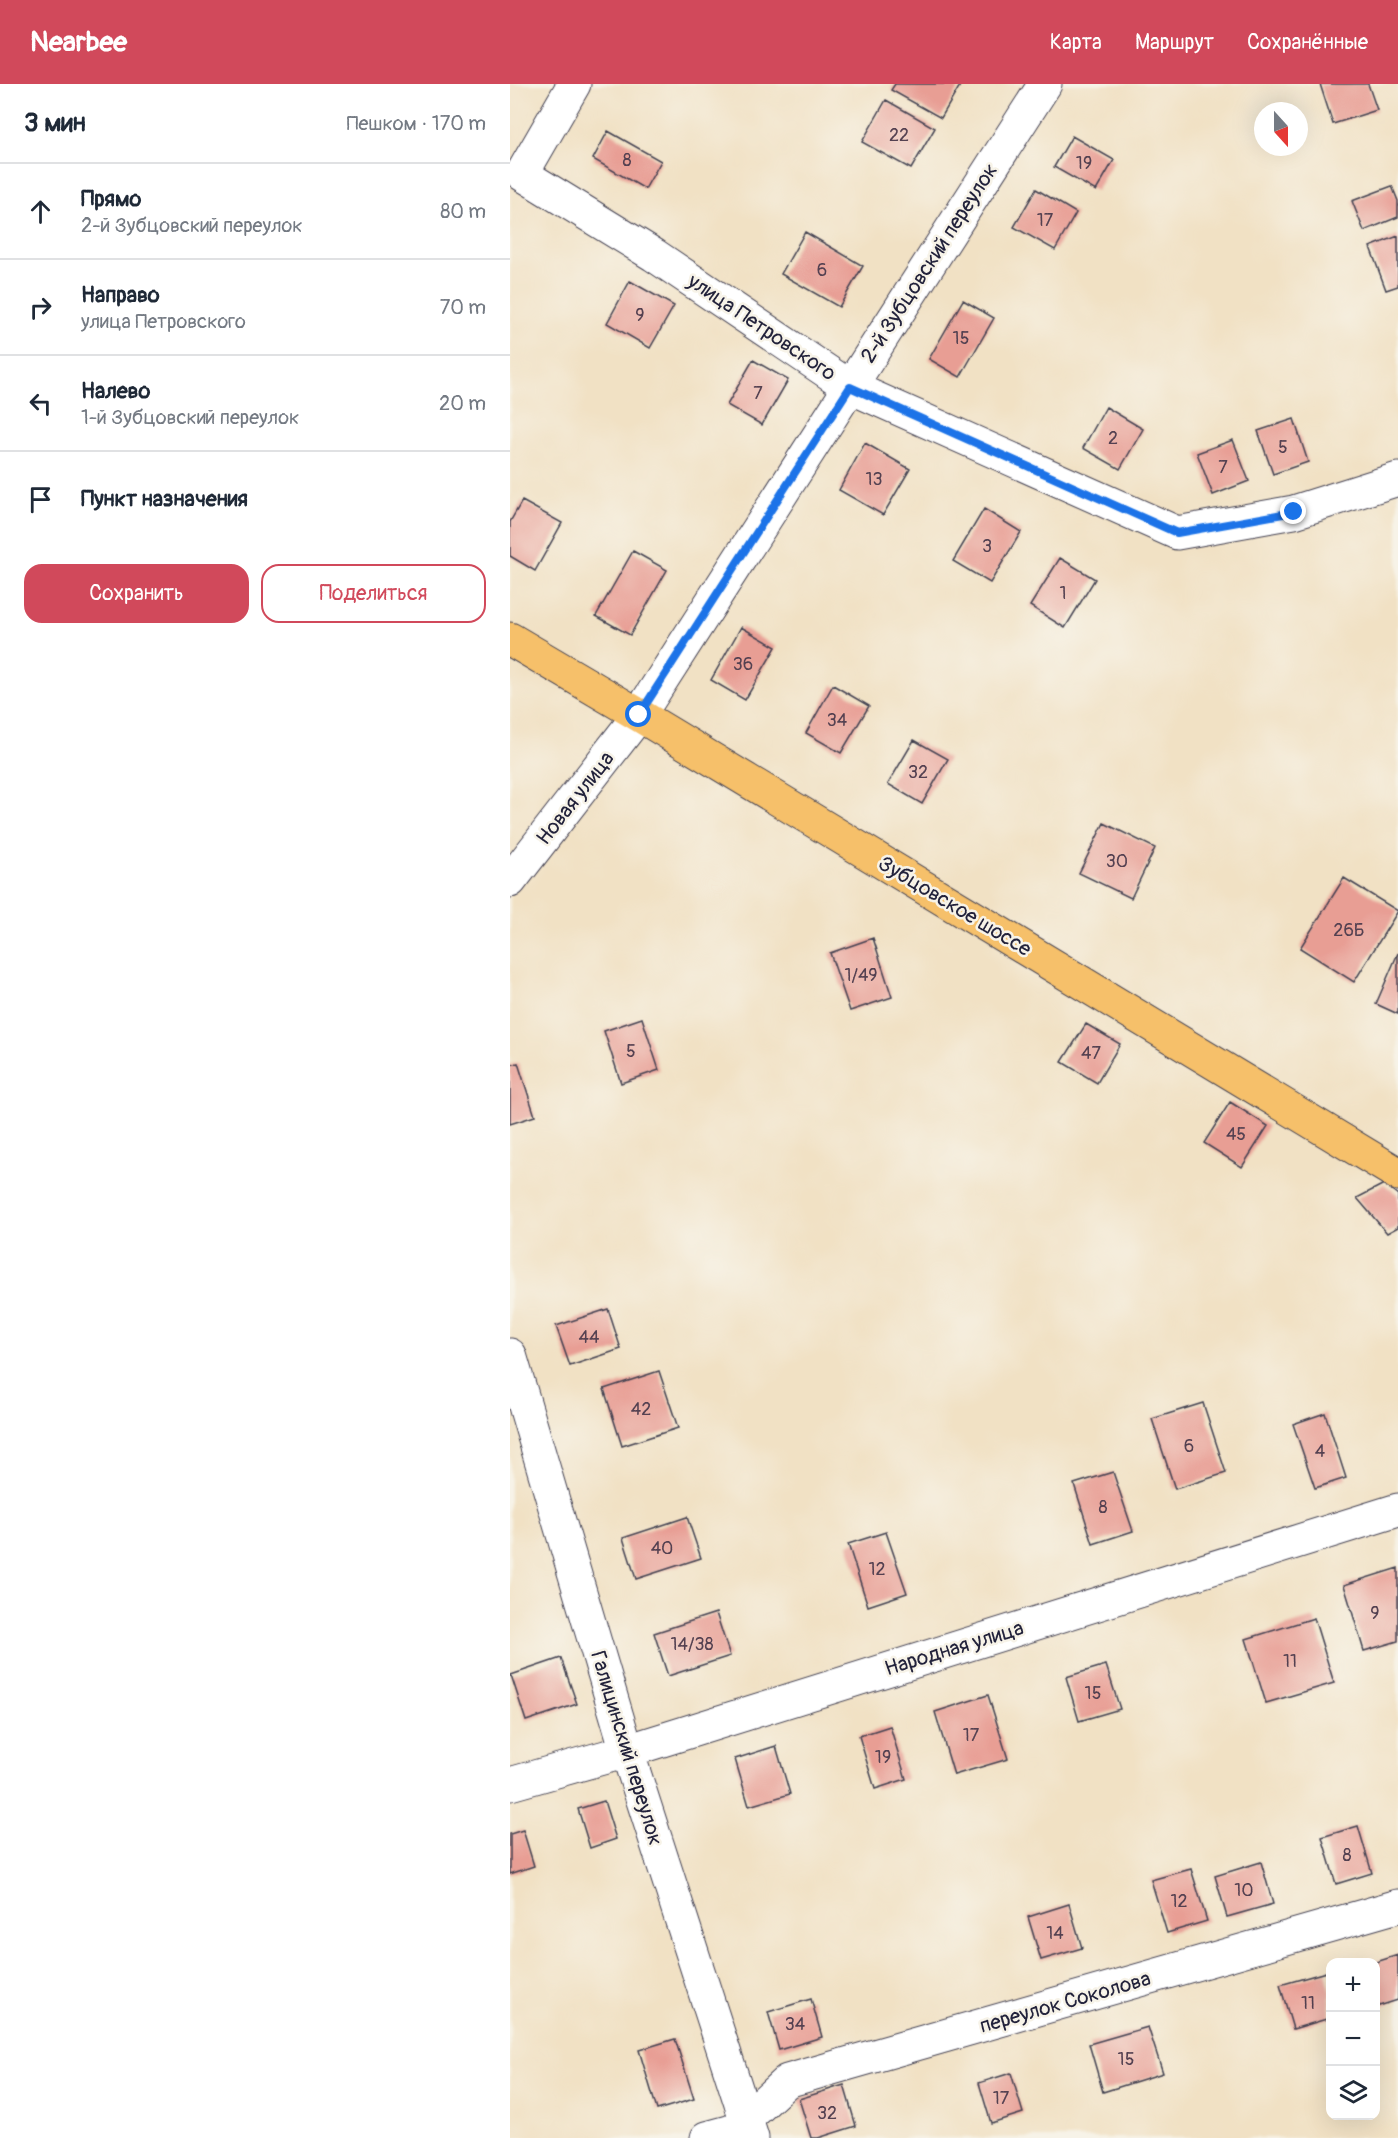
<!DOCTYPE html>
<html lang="ru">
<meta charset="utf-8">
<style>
:root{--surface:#fff;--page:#f6f6f7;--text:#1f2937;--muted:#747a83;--line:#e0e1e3;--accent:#d1495b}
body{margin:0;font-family:Pangolin,sans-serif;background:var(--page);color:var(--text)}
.controls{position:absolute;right:18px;bottom:18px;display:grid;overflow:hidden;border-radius:12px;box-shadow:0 6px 24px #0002}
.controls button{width:54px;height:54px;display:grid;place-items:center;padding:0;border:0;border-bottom:2px solid var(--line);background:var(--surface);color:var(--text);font:30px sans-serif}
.compass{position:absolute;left:744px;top:18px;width:54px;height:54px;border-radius:50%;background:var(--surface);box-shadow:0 6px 24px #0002;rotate:159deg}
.stop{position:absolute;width:18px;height:18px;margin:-14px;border:4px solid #1a73e8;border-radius:50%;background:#fff}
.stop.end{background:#1a73e8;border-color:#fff;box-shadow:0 2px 6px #0008}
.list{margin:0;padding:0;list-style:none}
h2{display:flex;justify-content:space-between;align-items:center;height:78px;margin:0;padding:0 24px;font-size:26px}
h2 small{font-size:20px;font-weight:400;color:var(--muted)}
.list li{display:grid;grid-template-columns:39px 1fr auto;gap:18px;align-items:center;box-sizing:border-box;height:96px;padding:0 24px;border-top:2px solid var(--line)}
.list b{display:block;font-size:22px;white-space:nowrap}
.list p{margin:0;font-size:20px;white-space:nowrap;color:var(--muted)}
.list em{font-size:20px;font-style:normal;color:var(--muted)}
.actions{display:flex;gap:12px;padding:18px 24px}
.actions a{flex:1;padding:14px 0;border:2px solid var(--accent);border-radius:18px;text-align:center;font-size:21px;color:var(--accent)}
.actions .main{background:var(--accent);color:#fff}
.icon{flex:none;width:33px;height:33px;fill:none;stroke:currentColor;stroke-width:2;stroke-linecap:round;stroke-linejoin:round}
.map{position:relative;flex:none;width:888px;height:2054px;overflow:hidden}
header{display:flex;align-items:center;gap:36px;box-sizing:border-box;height:84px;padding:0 30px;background:var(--accent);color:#fff}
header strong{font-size:28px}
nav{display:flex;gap:33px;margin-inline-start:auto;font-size:21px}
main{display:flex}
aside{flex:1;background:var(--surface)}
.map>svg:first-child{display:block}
</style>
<header>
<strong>Nearbee</strong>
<nav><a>Карта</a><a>Маршрут</a><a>Сохранённые</a></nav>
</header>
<main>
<aside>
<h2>3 мин<small>Пешком · 170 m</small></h2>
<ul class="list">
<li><svg class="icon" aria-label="ahead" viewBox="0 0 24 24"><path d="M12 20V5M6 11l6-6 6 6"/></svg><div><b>Прямо</b><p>2-й Зубцовский переулок</p></div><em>80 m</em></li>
<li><svg class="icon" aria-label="right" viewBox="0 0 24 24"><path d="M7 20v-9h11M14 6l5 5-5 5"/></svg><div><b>Направо</b><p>улица Петровского</p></div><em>70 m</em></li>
<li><svg class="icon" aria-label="left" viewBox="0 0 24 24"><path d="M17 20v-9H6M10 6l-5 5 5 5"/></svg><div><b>Налево</b><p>1-й Зубцовский переулок</p></div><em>20 m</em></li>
<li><svg class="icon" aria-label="arrive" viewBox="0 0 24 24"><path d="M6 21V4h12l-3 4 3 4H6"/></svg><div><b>Пункт назначения</b></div></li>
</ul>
<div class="actions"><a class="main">Сохранить</a><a>Поделиться</a></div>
</aside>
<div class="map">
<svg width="888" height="2054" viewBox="0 0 888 2054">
<rect width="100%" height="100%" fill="#f7f3e8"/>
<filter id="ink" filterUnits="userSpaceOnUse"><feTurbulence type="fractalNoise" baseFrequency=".0167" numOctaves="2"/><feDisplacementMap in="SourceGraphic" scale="12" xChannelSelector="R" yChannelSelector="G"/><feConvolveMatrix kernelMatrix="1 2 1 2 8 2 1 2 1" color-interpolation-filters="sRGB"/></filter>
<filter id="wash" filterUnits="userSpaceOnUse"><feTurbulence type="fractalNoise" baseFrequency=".008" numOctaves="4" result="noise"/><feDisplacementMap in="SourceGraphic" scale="24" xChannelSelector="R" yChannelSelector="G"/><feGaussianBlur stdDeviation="1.35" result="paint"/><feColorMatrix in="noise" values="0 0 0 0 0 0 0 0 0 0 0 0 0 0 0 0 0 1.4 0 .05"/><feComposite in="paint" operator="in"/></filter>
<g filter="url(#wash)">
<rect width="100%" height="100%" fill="#f1e1c4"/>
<g id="blocks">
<!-- building -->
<path fill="#e89e94" d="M385 0H451L431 34 381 6Z
M810 0H858L867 26 823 40Z
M376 16 425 44 401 85 352 58Z
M98 47 151 77 135 105 83 75Z
M562 52 604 76 586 107 544 83Z
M882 102 888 117V133L854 147 842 117Z
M526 105 566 129 545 166 504 143Z
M295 148 353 182 329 223 271 190Z
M888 152V202L876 206 860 163Z
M120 197 164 222 140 264 97 239Z
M453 216 484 234 450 293 419 275Z
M243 276 278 296 252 341 217 321Z
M596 323 633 345 610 385 573 364Z
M784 335 798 378 763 390 748 347Z
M723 356 739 397 703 411 687 369Z
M355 359 400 385 373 431 329 406Z
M12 417 52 439 25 487 0 472V438Z
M474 425 511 448 480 499 443 477Z
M123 467 157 486 120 551 86 532Z
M550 474 585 495 555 544 520 522Z
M231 543 266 563 235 616 201 596Z
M323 601 359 622 331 669 296 649Z
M404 656 438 675 412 720 378 700Z
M594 739 645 764 621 814 569 789Z
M834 794 888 827 844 898 790 864Z
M363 854 382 913 340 927 320 869Z
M888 869V930L866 920Z
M132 934 149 986 111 999 94 947Z
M576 940 610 960 587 999 552 978Z
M8 979 25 1032 0 1040V981Z
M720 1018 758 1042 732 1083 694 1059Z
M874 1100 888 1111V1143L877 1149 847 1114Z
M98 1225 111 1265 60 1282 46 1242Z
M149 1287 168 1344 112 1362 94 1305Z
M693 1319 716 1389 665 1405 642 1335Z
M815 1329 836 1394 805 1404 783 1340Z
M603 1388 623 1447 583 1460 564 1400Z
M177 1433 191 1474 126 1495 113 1454Z
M376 1448 397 1509 358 1522 338 1460Z
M888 1484V1557L854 1567 834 1501Z
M206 1529 220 1572 158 1592 144 1549Z
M804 1534 824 1599 756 1619 736 1555Z
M51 1574 67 1620 16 1637 1 1591Z
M596 1581 610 1625 569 1637 556 1593Z
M478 1611 498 1675 444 1691 425 1628Z
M380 1642 396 1695 365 1705 349 1652Z
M266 1662 280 1710 239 1722 225 1675Z
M94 1717 106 1755 80 1764 68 1725Z
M848 1742 862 1789 826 1800 812 1753Z
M13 1746 24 1782 0 1790V1750Z
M751 1778 763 1820 717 1833 705 1792Z
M681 1785 697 1837 657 1849 641 1796Z
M559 1820 572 1864 531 1876 518 1833Z
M888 1871V1916L866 1923V1878Z
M816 1888 820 1905V1934L783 1945 770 1901Z
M301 1915 312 1953 269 1966 258 1928Z
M638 1943 653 1989 593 2008 579 1960Z
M165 1955 184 2015 147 2026 129 1966Z
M501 1989 513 2029 481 2039 469 1999Z
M334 2001 346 2042 308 2054H301L289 2015Z"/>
</g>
</g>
<g filter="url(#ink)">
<use href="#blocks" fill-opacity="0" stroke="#413f50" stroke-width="1.5"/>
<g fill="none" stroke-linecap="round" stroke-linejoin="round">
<!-- street casing -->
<g stroke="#413f50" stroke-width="35">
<path id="street" d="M64 0 12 90 144 171 340 303 667 449 784 428 888 395
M0 797 129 631 535 0
M0 1271 117 1667 242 2054
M0 1700 117 1667 888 1426
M197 2054 223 2047 277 1997 888 1822"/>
</g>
<!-- primary casing -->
<g stroke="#413f50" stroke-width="35">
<path id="primary" d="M0 555 129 631 888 1090"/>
</g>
<!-- street -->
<use href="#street" stroke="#fff" stroke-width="33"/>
<!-- primary -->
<use href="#primary" stroke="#f6c06b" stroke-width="33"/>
</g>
</g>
<g fill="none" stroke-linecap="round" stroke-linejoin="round" filter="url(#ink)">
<!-- route -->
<path stroke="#1a73e8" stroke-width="8" d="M129 631 340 303 667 449 784 428"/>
</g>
<g text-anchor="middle" stroke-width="5" stroke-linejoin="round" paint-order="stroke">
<!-- number labels -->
<g font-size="18" fill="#544151">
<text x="389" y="57">22</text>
<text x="117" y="82">8</text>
<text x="574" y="85">19</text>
<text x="535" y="142">17</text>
<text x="312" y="192">6</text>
<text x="130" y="237">9</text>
<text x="451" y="260">15</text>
<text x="248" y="315">7</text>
<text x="603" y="360">2</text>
<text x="773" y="369">5</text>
<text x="713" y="389">7</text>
<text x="364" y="401">13</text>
<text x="477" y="468">3</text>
<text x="553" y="515">1</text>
<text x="233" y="586">36</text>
<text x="327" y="642">34</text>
<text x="408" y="694">32</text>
<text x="607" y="783">30</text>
<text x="839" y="852">26Б</text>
<text x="351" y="897">1/49</text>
<text x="121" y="973">5</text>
<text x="581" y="975">47</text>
<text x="726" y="1056">45</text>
<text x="79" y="1259">44</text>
<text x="131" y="1331">42</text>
<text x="679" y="1368">6</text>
<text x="810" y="1373">4</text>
<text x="593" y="1429">8</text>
<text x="152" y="1470">40</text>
<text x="367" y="1491">12</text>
<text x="865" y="1535">9</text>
<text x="182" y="1566">14/38</text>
<text x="780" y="1583">11</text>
<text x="583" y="1615">15</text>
<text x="461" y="1657">17</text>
<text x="373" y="1679">19</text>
<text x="837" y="1777">8</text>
<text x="734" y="1812">10</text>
<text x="669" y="1823">12</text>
<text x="545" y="1855">14</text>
<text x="798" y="1925">11</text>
<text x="285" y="1946">34</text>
<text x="616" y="1981">15</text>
<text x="491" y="2020">17</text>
<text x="317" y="2035">32</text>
</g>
<!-- street labels -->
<g font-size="21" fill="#22223b" stroke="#f7f3e8">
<text transform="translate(419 179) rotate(-57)" y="7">2-й Зубцовский переулок</text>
<text transform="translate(252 243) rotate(34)" y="7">улица Петровского</text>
<text transform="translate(65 714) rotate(-52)" y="7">Новая улица</text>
<text transform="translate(445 822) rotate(31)" y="7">Зубцовское шоссе</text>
<text transform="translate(444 1564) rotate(-17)" y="7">Народная улица</text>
<text transform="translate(117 1664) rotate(73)" y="7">Галицинский переулок</text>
<text transform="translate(555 1918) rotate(-16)" y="7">переулок Соколова</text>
</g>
</g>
</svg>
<div class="controls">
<button>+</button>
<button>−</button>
<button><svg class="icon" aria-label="layers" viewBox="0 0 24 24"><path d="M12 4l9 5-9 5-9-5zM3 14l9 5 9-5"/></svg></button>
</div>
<svg class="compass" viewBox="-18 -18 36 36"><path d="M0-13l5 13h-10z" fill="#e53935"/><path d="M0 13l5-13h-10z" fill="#747a83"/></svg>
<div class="stop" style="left:129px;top:631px"></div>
<div class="stop end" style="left:784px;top:428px"></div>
</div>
</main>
